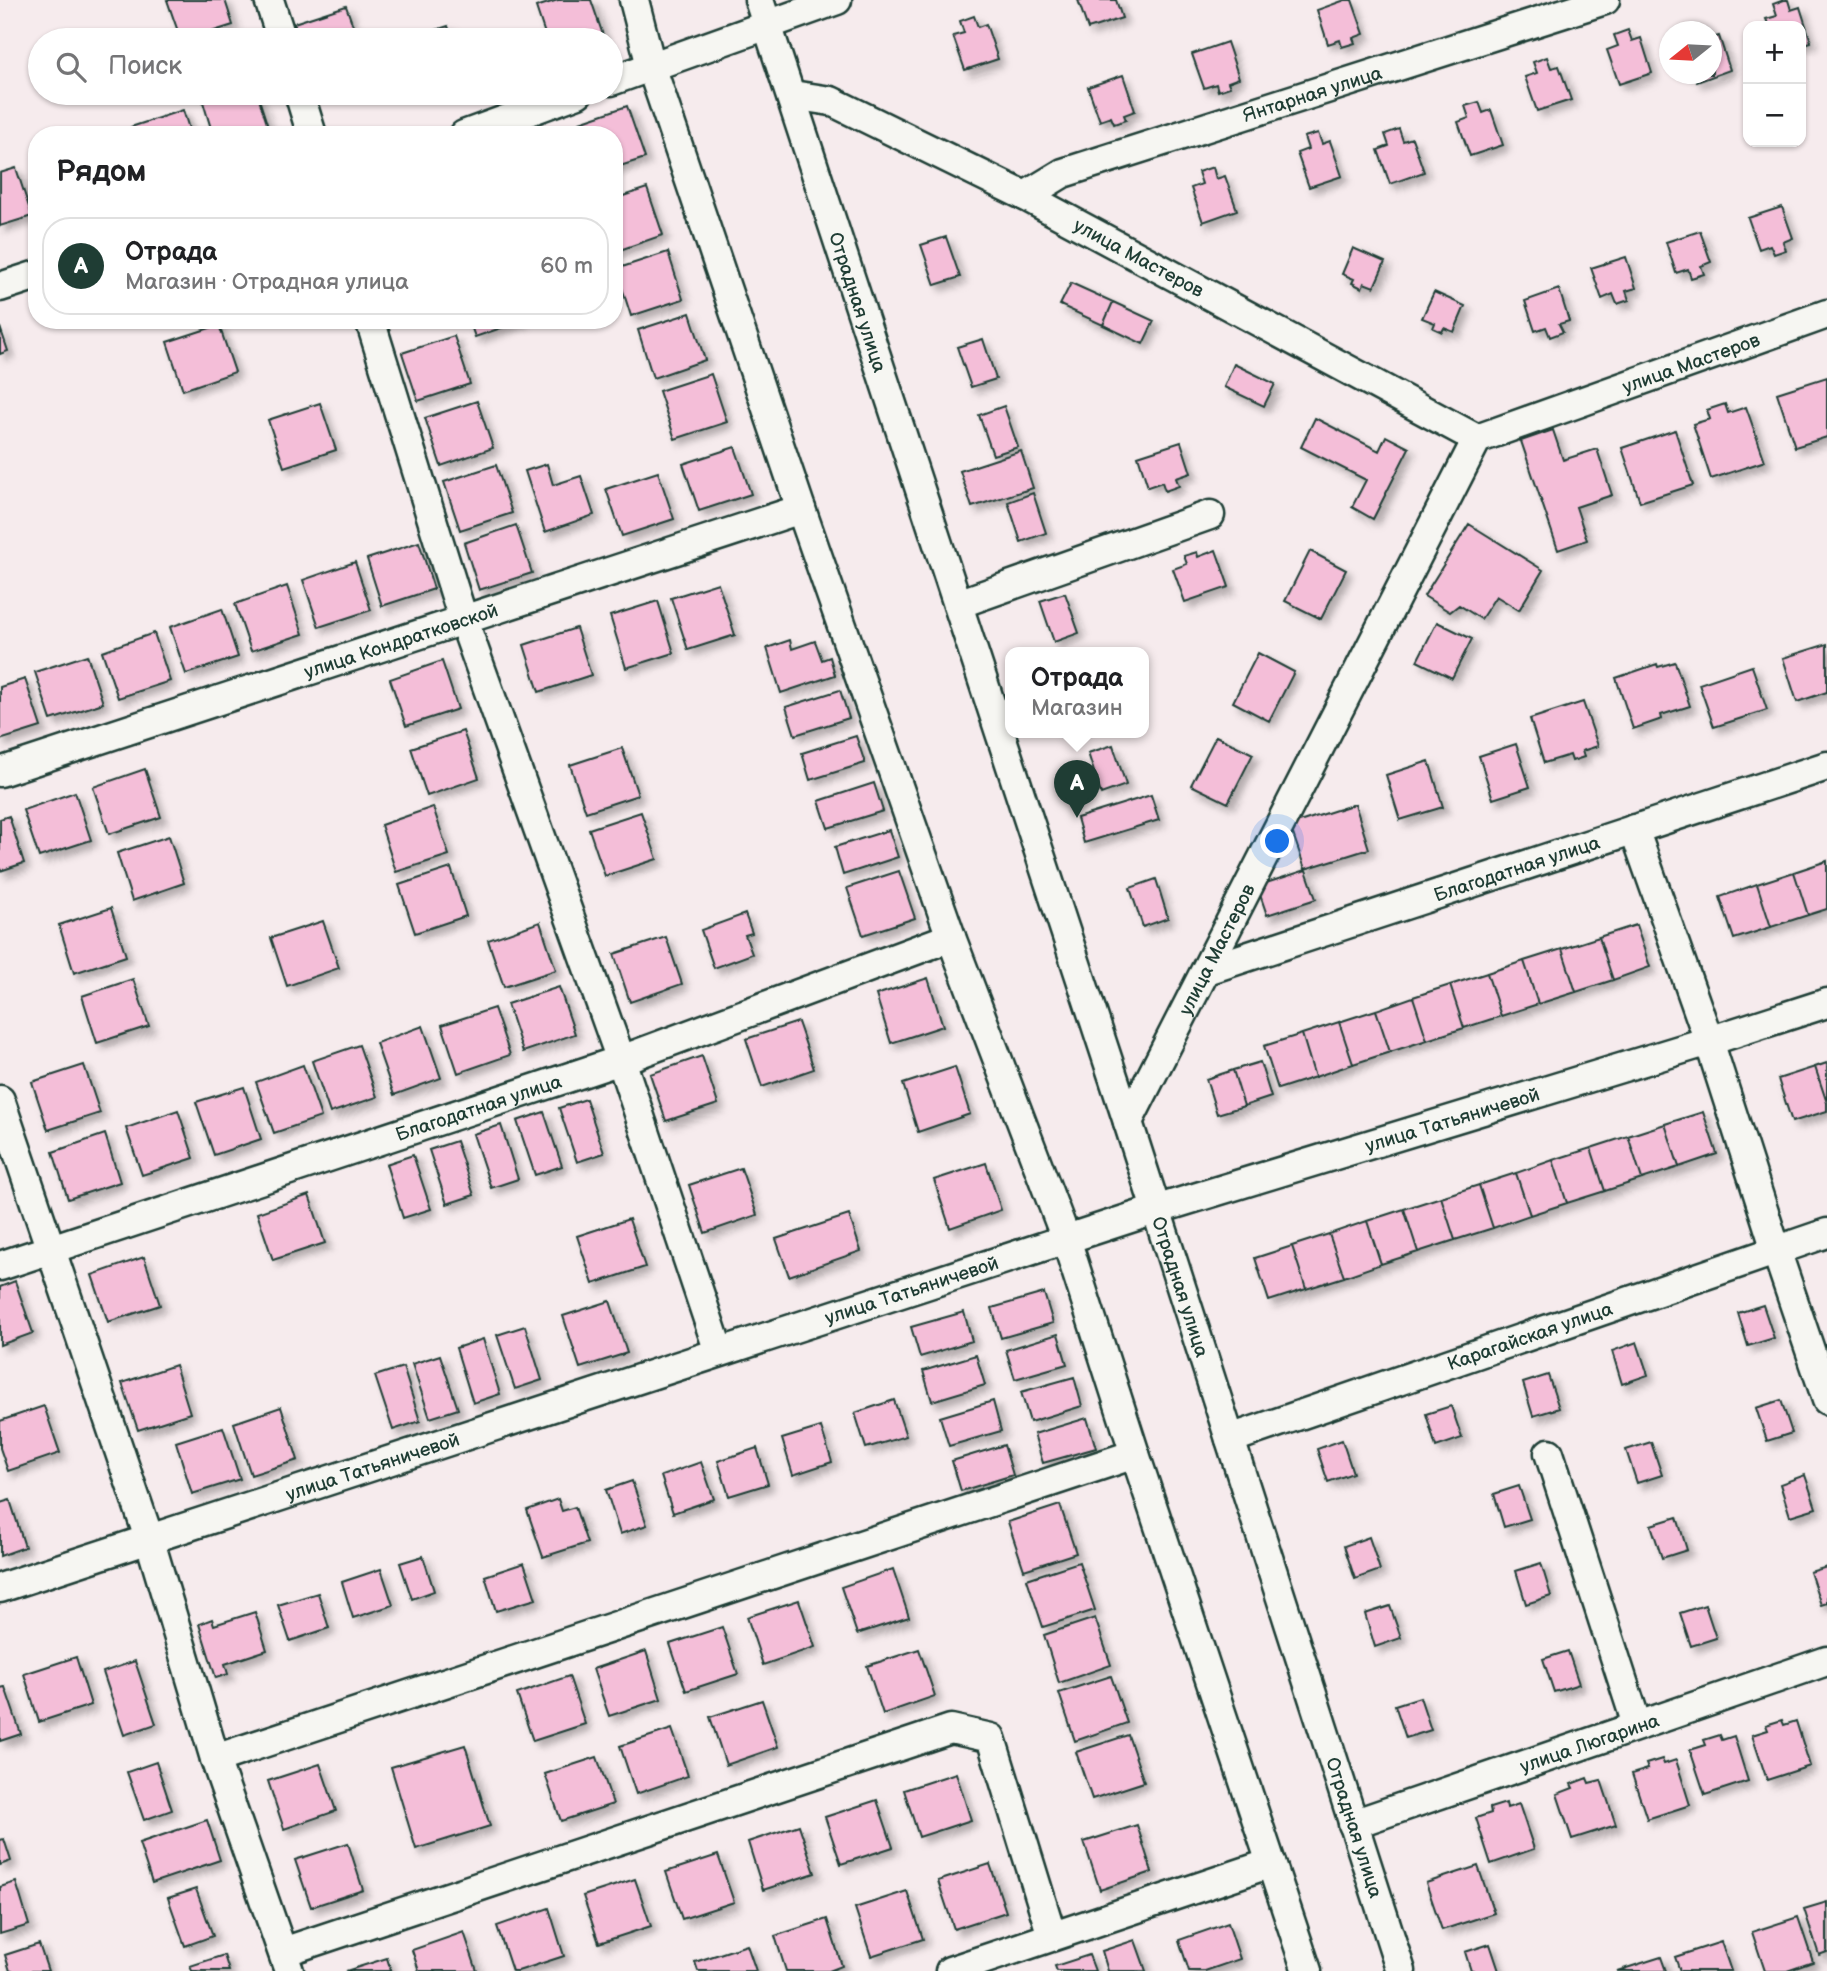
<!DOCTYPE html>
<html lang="ru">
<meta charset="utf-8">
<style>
:root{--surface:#fff;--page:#f6f6f6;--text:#202124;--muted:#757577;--line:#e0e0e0;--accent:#1f3d34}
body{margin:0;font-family:"Balsamiq Sans",sans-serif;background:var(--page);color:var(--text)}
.controls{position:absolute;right:21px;top:21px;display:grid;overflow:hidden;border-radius:14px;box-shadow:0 2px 5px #0004}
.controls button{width:63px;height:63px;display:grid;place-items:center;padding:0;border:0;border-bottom:2px solid var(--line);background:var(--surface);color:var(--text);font:35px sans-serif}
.compass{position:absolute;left:1659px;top:21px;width:63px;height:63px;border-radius:50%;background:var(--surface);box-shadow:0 2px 5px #0004;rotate:252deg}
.you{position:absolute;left:1278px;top:842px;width:24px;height:24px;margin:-18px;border:5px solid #fff;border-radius:50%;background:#1a73e8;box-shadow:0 0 0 10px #1a73e833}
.badge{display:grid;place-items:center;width:46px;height:46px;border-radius:50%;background:var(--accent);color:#fff;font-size:23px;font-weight:700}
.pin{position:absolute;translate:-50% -58px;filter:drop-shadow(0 2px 4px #0008)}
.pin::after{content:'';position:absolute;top:37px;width:24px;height:21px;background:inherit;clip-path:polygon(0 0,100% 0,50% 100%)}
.popup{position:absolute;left:1005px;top:647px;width:144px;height:91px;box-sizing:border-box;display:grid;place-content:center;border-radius:14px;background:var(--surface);filter:drop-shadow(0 2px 5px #0005);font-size:23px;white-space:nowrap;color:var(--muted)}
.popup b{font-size:26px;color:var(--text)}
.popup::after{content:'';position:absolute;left:50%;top:100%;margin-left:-14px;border:14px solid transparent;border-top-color:var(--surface)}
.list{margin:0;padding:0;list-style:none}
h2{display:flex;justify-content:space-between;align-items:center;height:91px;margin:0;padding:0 28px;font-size:30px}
h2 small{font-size:23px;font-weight:400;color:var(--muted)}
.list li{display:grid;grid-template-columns:46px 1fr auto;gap:21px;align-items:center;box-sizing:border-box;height:98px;margin:0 14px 14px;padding:0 14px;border:2px solid var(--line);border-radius:28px}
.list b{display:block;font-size:26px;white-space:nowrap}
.list p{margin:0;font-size:23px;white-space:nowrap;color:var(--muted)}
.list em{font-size:23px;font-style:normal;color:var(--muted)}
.icon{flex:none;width:38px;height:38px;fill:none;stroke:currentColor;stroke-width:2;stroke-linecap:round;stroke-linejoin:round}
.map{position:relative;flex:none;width:1827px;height:1971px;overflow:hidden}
.search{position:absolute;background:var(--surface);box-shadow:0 2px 5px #0004;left:28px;top:28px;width:595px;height:77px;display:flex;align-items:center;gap:18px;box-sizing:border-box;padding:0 24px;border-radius:38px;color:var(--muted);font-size:26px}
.panel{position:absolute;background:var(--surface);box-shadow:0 2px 5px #0004;left:28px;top:126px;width:595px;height:203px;border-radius:28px}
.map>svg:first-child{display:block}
</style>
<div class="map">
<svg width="1827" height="1971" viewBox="0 0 1827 1971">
<defs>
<filter id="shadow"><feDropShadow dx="5.5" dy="5.5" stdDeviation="3.5" flood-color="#0004"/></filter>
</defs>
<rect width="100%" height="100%" fill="#f6ebed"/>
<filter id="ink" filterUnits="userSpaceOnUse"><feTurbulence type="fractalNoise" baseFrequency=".0143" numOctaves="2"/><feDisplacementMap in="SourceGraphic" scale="14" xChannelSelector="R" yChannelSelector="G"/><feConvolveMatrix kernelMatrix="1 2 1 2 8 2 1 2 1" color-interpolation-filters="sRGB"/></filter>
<g filter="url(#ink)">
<!-- building -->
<path fill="#f4bed8" stroke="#1f3d34" stroke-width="2" filter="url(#shadow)" d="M167 0H225L233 25 186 40H181Z
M558 0H591L604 38 596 40H547L536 7Z
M1078 0H1116L1122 18 1088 29Z
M1345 0H1352L1364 34 1353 38 1355 43 1342 47 1340 40 1328 44 1317 10Z
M1784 0H1788L1791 10 1800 7 1811 42 1801 45V26H1769L1766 19 1777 16 1773 4Z
M346 6 358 40H300L294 23Z
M974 16 978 27 986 24 998 59 965 70 953 36 964 33 960 21Z
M448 26 453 40H405Z
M1628 30 1632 41 1641 38 1652 73 1619 84 1607 50 1618 46 1614 35Z
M1719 36 1730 70 1697 82 1694 74H1712V38Z
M1227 42 1239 78 1228 82 1230 87 1218 91 1216 84 1204 88 1192 54Z
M1547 57 1551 68 1559 66 1571 100 1537 111 1525 77 1537 73 1533 62Z
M1123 75 1135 111 1124 115 1126 120 1114 124 1111 117 1100 121 1088 87Z
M231 93H257L270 133 264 135H213L203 102Z
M1479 102 1483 113 1491 110 1503 145 1470 156 1458 122 1469 118 1465 106Z
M627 106 645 158 614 168V135H584L580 122Z
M183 110 191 135H133L131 127Z
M1399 129 1403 141 1412 138 1424 172 1390 184 1378 150 1389 146 1385 134Z
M1318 133 1322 144 1330 141 1342 176 1309 187 1297 153 1308 149 1304 137Z
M1213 167 1216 179 1225 176 1237 210 1203 222 1191 188 1202 184 1198 172Z
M16 168 32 216 0 226V173Z
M647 188 663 235 614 252V199Z
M1782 207 1793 238 1783 242 1786 250 1774 254 1770 245 1759 249 1748 218Z
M1700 231 1711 262 1701 266 1704 274 1691 278 1688 269 1676 273 1666 242Z
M946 237 960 277 935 285 921 245Z
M1353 248 1385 262 1374 287 1364 283 1362 288 1352 283 1354 279 1342 274Z
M668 252 683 299 631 316 616 269Z
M1626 257 1636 288 1626 291 1629 300 1617 304 1613 294 1602 299 1591 268Z
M1071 283 1113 302 1103 325 1060 305Z
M1559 289 1569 321 1559 324 1563 332 1550 337 1546 327 1535 331 1525 301Z
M1434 292 1465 306 1454 332 1444 328 1442 332 1433 328 1435 323 1422 318Z
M1113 302 1154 321 1143 344 1103 325Z
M690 313 705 360 653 378 638 330Z
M469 320H524L475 337Z
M219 325 235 372 183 390 167 342Z
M0 327 8 351 0 354Z
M454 336 470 384 418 401 402 353Z
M983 339 996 379 971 387 957 347Z
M1234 364 1275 384 1264 406 1224 387Z
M711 374 727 422 675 439 659 391Z
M1827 377V437L1795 447 1777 393Z
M477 401 493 448 441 466 425 418Z
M320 403 336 450 284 467 268 420Z
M1725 404 1728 413 1746 407 1765 461 1711 479 1693 424 1710 419 1707 410Z
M1004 406 1018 447 993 455 979 415Z
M1315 418 1379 451 1386 436 1409 448 1373 519 1352 507 1366 480 1301 447Z
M1553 430 1563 460 1597 449 1612 495 1576 507 1587 540 1558 550 1521 441Z
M1675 430 1693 485 1640 502 1622 448Z
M1181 442 1191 473 1176 478 1179 486 1165 491 1162 482 1148 487 1138 456Z
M735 447 751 494 699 511 683 464Z
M1021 451 1033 488 972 507 960 471Z
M547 464 553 485 581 476 594 515 545 532 525 471Z
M496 465 512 513 460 530 444 482Z
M658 472 674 519 622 536 606 489Z
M1033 493 1046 533 1021 542 1008 502Z
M1469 524 1543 570 1519 610 1496 596 1481 619 1459 605 1450 612 1424 596Z
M516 525 532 573 479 590 464 543Z
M419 542 434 589 382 606 367 559Z
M1216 550 1229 587 1185 602 1173 569 1187 564 1184 556 1197 552 1198 557Z
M1310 551 1346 570 1321 619 1285 601Z
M355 562 371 610 319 627 303 580Z
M718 583 735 635 688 650 671 598Z
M287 586 303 634 251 651 235 604Z
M1065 593 1079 633 1054 642 1040 601Z
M658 601 674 653 626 668 610 616Z
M222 609 238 657 186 674 170 627Z
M1437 622 1472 639 1452 678 1417 661Z
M576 628 591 675 539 692 524 645Z
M154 633 170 681 118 698 102 651Z
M790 640 792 649 815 641 822 660 830 657 835 675 781 693 767 648Z
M1827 644V692L1797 702 1783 658Z
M1258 653 1294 672 1269 721 1233 702Z
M87 655 103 703 51 720 35 672Z
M442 661 458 709 406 726 390 679Z
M1675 662 1690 706 1661 715 1662 719 1633 729 1616 678 1657 664 1658 667Z
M1752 666 1767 710 1714 727 1699 684Z
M25 679 41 727 0 740V687Z
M840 690 849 718 795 735 786 707Z
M1583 702 1598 746 1582 751 1584 757 1572 761 1570 755 1544 763 1530 719Z
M463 731 479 778 427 796 411 748Z
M856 736 865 763 810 780 802 753Z
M1216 736 1253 754 1228 803 1191 785Z
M1516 744 1530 787 1493 799 1479 756Z
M1113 745 1126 785 1101 794 1088 753Z
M622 748 638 795 586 812 570 765Z
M1429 761 1443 807 1400 820 1386 775Z
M145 769 161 817 109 834 93 787Z
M874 783 883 811 828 828 819 801Z
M75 792 91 840 39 857 23 810Z
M1151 795 1159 820 1084 843 1077 818Z
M1355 804 1369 849 1305 869 1290 825Z
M433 807 449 855 396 872 381 825Z
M641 812 657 859 605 876 589 829Z
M9 816 24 863 0 871V819Z
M889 830 898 857 843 875 835 847Z
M169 836 184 883 132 901 117 853Z
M1827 861V909L1808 915 1794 872Z
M451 868 466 916 415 933 399 885Z
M1306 870 1316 899 1267 915 1257 886Z
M899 871 915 918 863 935 847 888Z
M1794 872 1808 915 1771 927 1757 884Z
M1156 879 1168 918 1143 927 1130 888Z
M1757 884 1771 927 1734 939 1720 897Z
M111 908 126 956 74 973 59 925Z
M745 914 752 933 745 935 752 954 714 968 701 930Z
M323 921 339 968 287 986 271 938Z
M540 922 556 970 504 987 488 940Z
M1636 925 1650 967 1613 980 1599 937Z
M666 937 682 984 630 1002 614 954Z
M1599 937 1613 980 1576 992 1562 949Z
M1562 949 1576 992 1538 1004 1524 961Z
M1524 961 1538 1004 1501 1016 1487 973Z
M1487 973 1501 1016 1464 1028 1450 985Z
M928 978 943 1026 891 1043 876 995Z
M133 979 149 1026 97 1043 82 996Z
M1450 985 1464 1028 1427 1040 1413 997Z
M559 987 575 1034 523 1052 507 1004Z
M1413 997 1427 1040 1390 1052 1376 1010Z
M494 1008 510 1055 458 1073 442 1025Z
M1376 1010 1390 1052 1353 1064 1339 1022Z
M798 1022 814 1069 762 1087 746 1039Z
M1339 1022 1353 1064 1315 1077 1302 1034Z
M423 1026 441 1078 394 1095 376 1043Z
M1302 1034 1315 1077 1278 1089 1264 1046Z
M359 1045 377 1097 330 1113 312 1061Z
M702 1056 718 1104 666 1121 650 1074Z
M1260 1062 1271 1097 1244 1106 1233 1070Z
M1827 1063V1103L1815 1067Z
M84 1065 100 1113 48 1130 32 1082Z
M303 1065 321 1117 274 1133 256 1082Z
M955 1067 970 1114 918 1132 903 1084Z
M1815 1067 1827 1103V1111L1792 1122 1778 1079Z
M1233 1070 1244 1106 1217 1114 1206 1079Z
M244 1087 261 1139 214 1155 196 1102Z
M586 1099 604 1153 577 1162 559 1108Z
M178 1110 194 1158 142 1175 126 1128Z
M544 1112 562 1166 535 1175 517 1121Z
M1703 1112 1717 1154 1679 1167 1665 1124Z
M1665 1124 1679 1167 1642 1179 1628 1136Z
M501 1125 518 1179 491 1188 473 1134Z
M105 1134 120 1182 68 1199 53 1152Z
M1628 1136 1642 1179 1605 1191 1591 1148Z
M456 1141 474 1195 447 1204 429 1150Z
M1591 1148 1605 1191 1567 1203 1553 1160Z
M413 1155 431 1209 403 1218 386 1164Z
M1553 1160 1567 1203 1530 1215 1516 1173Z
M986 1163 1001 1210 950 1228 934 1180Z
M741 1168 757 1215 705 1233 689 1185Z
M1516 1173 1530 1215 1493 1228 1479 1185Z
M1479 1185 1493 1228 1455 1240 1441 1197Z
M309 1195 325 1243 273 1260 257 1213Z
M1441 1197 1455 1240 1418 1252 1404 1209Z
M1404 1209 1418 1252 1381 1264 1367 1221Z
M849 1215 861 1251 789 1276 776 1239Z
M629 1219 645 1267 593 1284 577 1236Z
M1367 1221 1381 1264 1344 1277 1329 1234Z
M1329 1234 1344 1277 1306 1289 1292 1246Z
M1292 1246 1306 1289 1269 1301 1255 1258Z
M144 1257 160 1305 108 1322 92 1275Z
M15 1281 33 1333 0 1345V1287Z
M1044 1293 1053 1323 1001 1338 992 1308Z
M610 1301 627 1353 580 1368 563 1316Z
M1763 1305 1774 1338 1748 1346 1738 1313Z
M964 1312 972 1341 920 1357 911 1327Z
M525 1326 542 1380 515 1389 497 1335Z
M1058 1334 1067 1364 1015 1379 1006 1350Z
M483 1339 500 1394 473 1403 456 1348Z
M1637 1342 1648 1375 1622 1384 1612 1351Z
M440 1355 458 1409 430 1418 412 1364Z
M976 1355 985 1385 932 1401 923 1371Z
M175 1365 190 1413 138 1430 122 1383Z
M403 1367 420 1421 393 1430 375 1376Z
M1548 1375 1559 1408 1533 1416 1523 1383Z
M1074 1377 1082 1406 1030 1422 1021 1392Z
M894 1400 906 1436 866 1448 855 1413Z
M1781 1400 1792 1433 1767 1441 1756 1408Z
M993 1401 1001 1431 949 1446 940 1417Z
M44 1406 60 1453 8 1471 0 1448V1421Z
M1451 1406 1462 1438 1436 1447 1426 1414Z
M281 1407 298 1460 251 1475 234 1423Z
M1087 1418 1096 1448 1043 1463 1034 1434Z
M223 1427 240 1479 192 1494 176 1442Z
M821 1427 832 1462 793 1475 782 1439Z
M1342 1440 1353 1473 1328 1482 1317 1449Z
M1651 1442 1662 1475 1637 1483 1626 1450Z
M1004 1445 1013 1475 961 1491 952 1461Z
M757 1448 768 1484 729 1496 718 1461Z
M701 1462 714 1499 673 1513 661 1476Z
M1805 1475 1816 1508 1790 1516 1780 1484Z
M632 1481 647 1525 620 1534 606 1490Z
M1519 1486 1530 1519 1504 1527 1494 1494Z
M558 1499 562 1511 575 1507 587 1543 543 1557 527 1510Z
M10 1500 25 1547 0 1556V1503Z
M1060 1505 1076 1553 1024 1570 1008 1522Z
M1677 1517 1687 1550 1662 1558 1651 1525Z
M1369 1537 1380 1570 1355 1579 1344 1546Z
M423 1556 434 1591 412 1599 400 1563Z
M1079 1562 1095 1610 1043 1627 1027 1579Z
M524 1563 536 1599 496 1611 485 1576Z
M1541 1563 1551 1596 1526 1604 1516 1571Z
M1827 1567V1603L1821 1605 1810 1572Z
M381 1569 393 1605 353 1618 342 1582Z
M893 1569 909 1617 857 1634 841 1587Z
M318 1593 329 1628 290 1641 278 1605Z
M799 1600 815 1647 763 1665 747 1617Z
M1705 1605 1716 1638 1691 1646 1680 1613Z
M1390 1606 1401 1638 1375 1647 1365 1614Z
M255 1612 267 1650 225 1664 228 1674 216 1678 199 1624 212 1619 214 1625Z
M1095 1618 1111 1665 1059 1683 1044 1635Z
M722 1627 738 1674 686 1691 670 1644Z
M919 1649 935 1696 883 1714 867 1666Z
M646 1651 661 1699 609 1716 593 1669Z
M1568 1651 1579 1684 1554 1692 1543 1659Z
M76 1657 91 1705 39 1722 24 1674Z
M135 1661 156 1724 124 1735 103 1672Z
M569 1676 585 1724 533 1741 517 1694Z
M1111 1676 1127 1723 1075 1741 1059 1693Z
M5 1687 21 1734 0 1741V1688Z
M1420 1697 1431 1730 1406 1738 1395 1705Z
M762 1700 778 1747 726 1765 710 1717Z
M1782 1720 1784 1725 1796 1721 1810 1766 1767 1780 1752 1735 1768 1730 1766 1725Z
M672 1729 688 1776 636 1794 620 1746Z
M1128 1735 1144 1782 1092 1799 1076 1752Z
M1720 1735 1722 1740 1734 1736 1748 1781 1705 1795 1690 1750 1706 1745 1704 1740Z
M465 1745 490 1826 416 1849 391 1767Z
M597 1757 613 1804 561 1821 545 1774Z
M1662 1759 1664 1764 1676 1760 1690 1805 1647 1819 1632 1774 1648 1769 1646 1764Z
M156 1762 172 1810 144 1820 127 1772Z
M320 1764 336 1811 284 1829 268 1781Z
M956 1773 971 1820 919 1837 904 1790Z
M1587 1778 1589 1783 1601 1780 1616 1825 1572 1839 1557 1794 1573 1788 1571 1784Z
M877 1800 893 1847 841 1864 825 1817Z
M1506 1803 1507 1808 1519 1804 1534 1849 1491 1864 1476 1818 1491 1813 1490 1808Z
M207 1820 220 1860 152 1883 139 1843Z
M799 1825 815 1873 763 1890 748 1842Z
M1137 1825 1152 1872 1100 1890 1084 1842Z
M4 1839 11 1861 0 1865V1840Z
M348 1843 363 1890 311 1907 295 1860Z
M718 1855 734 1902 682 1919 666 1872Z
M990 1864 1006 1912 954 1929 938 1881Z
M1478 1866 1494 1913 1442 1930 1426 1883Z
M635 1879 651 1926 599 1943 583 1896Z
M16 1882 29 1925 0 1934V1887Z
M196 1889 213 1936 185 1946 168 1898Z
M907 1891 923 1939 871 1956 855 1908Z
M1827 1902V1952L1819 1955 1804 1909Z
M549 1908 564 1956 518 1971H512L497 1926Z
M1798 1917 1813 1962 1787 1971H1765L1752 1932Z
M827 1919 842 1966 829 1971H786L775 1936Z
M1228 1923 1240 1959 1205 1971H1189L1179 1940Z
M464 1932 477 1971H419L412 1950Z
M1135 1940 1146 1971H1108L1102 1951Z
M1721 1942 1731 1971H1680L1675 1957Z
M39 1944 48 1971H10L5 1955Z
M1490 1944 1499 1971H1471L1465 1952Z
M747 1945 756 1971H698L695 1962Z
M224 1955 229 1971H192L190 1966Z
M1089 1955 1095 1971H1057L1055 1966Z
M1661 1957 1666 1971H1617Z
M387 1958 391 1971H346Z"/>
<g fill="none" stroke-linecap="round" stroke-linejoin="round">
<!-- minor casing -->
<g stroke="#1f3d34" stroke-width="33">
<g id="minor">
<path d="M269 0 282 40"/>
<path d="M634 0 651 66 801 509 951 937 1066 1239 1135 1454 1307 1971"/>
<path id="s1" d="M759 0 1128 1122 1401 1971"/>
<path d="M611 81 837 0"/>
<path d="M299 93 312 135"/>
<path id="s2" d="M792 95 831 101 1025 196 1477 439"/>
<path d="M464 135 578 93"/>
<path id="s3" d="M1025 196 1063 173 1605 0"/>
<path d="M0 287 37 275"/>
<path d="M370 320 463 619 621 1060 719 1352"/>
<path d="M958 604 1210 515"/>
<path id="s4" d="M0 772 801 509"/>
<path d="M1634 829 1709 1041 1776 1250 1827 1400"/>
<path id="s5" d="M1207 970 1827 766"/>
<path d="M0 1100 149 1538 215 1759 289 1971"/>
<path id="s6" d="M1128 1122 1477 439 1827 314"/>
<path id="s7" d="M0 1266 621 1060 951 937"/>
<path id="s8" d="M1230 1439 1827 1233"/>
<path d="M1549 1453 1637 1725"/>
<path id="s9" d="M0 1588 1155 1210 1709 1041 1827 1003"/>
<path d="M215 1759 1135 1454"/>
<path id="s10" d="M1353 1824 1827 1661"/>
<path d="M283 1952 951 1729 991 1738 1052 1936"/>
<path d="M950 1971 1271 1863"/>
</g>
</g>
<!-- minor -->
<use href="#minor" stroke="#f6f6f2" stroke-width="28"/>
</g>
</g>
<g text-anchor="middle" stroke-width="5" stroke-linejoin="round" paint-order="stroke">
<!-- street labels -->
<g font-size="19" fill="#1f3d34" stroke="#f6f6f2">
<text dy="7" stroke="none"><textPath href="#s3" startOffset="306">Янтарная улица</textPath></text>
<text dy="7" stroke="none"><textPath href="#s2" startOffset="385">улица Мастеров</textPath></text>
<text dy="7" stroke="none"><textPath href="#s1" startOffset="318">Отрадная улица</textPath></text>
<text dy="7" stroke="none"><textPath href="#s6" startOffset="994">улица Мастеров</textPath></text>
<text dy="7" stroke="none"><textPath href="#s4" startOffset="422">улица Кондратковской</textPath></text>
<text dy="7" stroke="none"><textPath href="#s5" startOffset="326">Благодатная улица</textPath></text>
<text dy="7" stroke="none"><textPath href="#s6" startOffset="194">улица Мастеров</textPath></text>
<text dy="7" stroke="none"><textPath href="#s7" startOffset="504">Благодатная улица</textPath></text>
<text dy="7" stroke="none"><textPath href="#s9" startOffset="1526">улица Татьяничевой</textPath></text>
<text dy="7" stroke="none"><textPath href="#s1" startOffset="1354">Отрадная улица</textPath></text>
<text dy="7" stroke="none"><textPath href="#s9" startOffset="959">улица Татьяничевой</textPath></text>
<text dy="7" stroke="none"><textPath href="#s8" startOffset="317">Карагайская улица</textPath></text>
<text dy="7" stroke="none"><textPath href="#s9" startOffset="392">улица Татьяничевой</textPath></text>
<text dy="7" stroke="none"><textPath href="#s10" startOffset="250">улица Люгарина</textPath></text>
<text dy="7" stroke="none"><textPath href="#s1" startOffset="1922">Отрадная улица</textPath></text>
</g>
</g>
</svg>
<div class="controls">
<button>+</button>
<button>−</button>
</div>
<svg class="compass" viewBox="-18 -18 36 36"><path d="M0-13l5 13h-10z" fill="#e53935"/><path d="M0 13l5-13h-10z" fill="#757577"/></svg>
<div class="you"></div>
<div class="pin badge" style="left:1077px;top:818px">A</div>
<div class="popup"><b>Отрада</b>Магазин</div>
<div class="search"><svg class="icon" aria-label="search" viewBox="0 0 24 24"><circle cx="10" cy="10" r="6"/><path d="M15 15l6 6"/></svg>Поиск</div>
<section class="panel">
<h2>Рядом<small></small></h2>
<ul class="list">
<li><span class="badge">A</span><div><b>Отрада</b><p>Магазин · Отрадная улица</p></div><em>60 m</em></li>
</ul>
</section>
</div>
